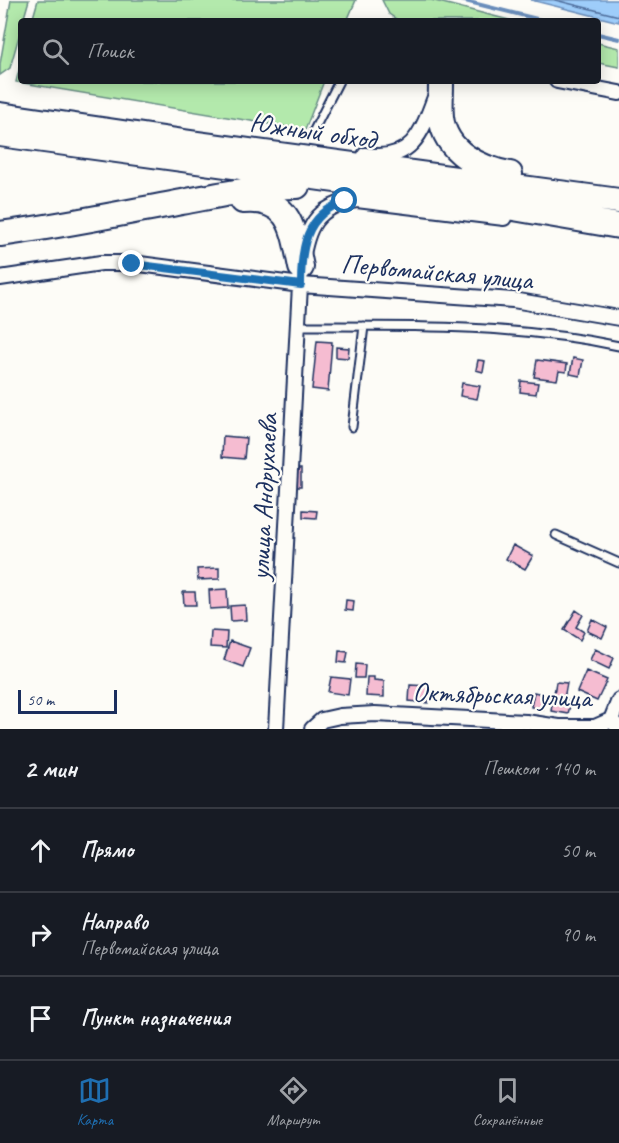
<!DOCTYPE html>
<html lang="ru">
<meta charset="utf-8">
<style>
:root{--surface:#171b24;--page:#242831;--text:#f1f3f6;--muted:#9ea1a6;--line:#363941;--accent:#1f6fb2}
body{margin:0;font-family:Caveat,sans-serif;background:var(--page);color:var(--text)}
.scale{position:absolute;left:18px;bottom:15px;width:99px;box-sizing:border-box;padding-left:6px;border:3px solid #1b2f5e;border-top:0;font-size:16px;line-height:21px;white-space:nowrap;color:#1b2f5e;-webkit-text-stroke:4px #fdfcf7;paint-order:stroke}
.stop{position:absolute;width:18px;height:18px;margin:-14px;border:4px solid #1f6fb2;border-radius:50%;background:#fff}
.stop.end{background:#1f6fb2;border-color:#fff;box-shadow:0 2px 6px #0008}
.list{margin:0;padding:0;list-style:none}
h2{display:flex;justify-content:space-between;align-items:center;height:78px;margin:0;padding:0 24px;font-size:26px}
h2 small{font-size:20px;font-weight:400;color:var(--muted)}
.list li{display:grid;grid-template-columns:39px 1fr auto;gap:18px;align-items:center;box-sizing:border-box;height:84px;padding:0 24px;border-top:2px solid var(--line)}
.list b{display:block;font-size:22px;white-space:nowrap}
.list p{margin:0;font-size:20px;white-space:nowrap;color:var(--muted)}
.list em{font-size:20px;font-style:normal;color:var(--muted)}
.icon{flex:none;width:33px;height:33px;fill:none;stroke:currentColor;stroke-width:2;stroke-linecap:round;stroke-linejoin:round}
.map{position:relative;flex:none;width:619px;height:729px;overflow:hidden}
.search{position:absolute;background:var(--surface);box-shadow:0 3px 15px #0003;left:18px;right:18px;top:18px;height:66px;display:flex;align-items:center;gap:15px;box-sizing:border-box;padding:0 21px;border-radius:6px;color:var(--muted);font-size:22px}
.sheet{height:330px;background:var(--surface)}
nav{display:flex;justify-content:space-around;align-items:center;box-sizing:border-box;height:84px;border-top:2px solid var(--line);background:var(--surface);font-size:16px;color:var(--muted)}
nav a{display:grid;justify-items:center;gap:3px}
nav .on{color:var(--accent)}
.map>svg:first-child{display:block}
</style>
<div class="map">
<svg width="619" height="729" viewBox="0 0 619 729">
<rect width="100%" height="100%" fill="#fdfcf7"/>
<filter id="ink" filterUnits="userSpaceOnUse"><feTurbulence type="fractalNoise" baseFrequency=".0167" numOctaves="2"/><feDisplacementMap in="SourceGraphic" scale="12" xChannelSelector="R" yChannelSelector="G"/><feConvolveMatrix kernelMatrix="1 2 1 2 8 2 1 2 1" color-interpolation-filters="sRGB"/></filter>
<g filter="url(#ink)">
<!-- green -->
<path fill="#b3e9ac" stroke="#678c85" stroke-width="1.5" d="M11 0H29L23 21H21V29L10 68 0 75V64Z
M38 0H356L347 21H32Z
M382 0H431L513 21H399L389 14Z
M598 43 619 48V67L598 63Z
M21 62V81H324L305 130 16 82Z"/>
<!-- water -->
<path fill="#9ecdfa" stroke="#6a8ebc" stroke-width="1.5" d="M531 0H619V22Z"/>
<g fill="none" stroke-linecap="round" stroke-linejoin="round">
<!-- shore -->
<path stroke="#4f6e9c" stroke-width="1.5" d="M555 0 619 16"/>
<!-- stream -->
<path stroke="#6a8ebc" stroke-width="4" d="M461 0 545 21
M598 34 619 39"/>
</g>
<!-- building -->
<path fill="#f5bcd1" stroke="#1b2f5e" stroke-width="1.5" d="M317 341 332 342 328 391 312 389Z
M336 347 349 348 348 358 336 357Z
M573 358 583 360 580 376 570 374Z
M478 360 485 361 483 372 476 370Z
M537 360 567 364 566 372 559 371 557 380 534 377Z
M521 381 538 383 536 394 520 392Z
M462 383 480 386 477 399 460 396Z
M223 436 246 438 244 459 222 457Z
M295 469H301V487H294Z
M303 510 317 511 316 518 303 517Z
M513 545 533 556 525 569 506 559Z
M219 568V579L198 580 197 569Z
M227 589 228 608 210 609 209 590Z
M183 592H195L196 605H184Z
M346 600 354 601 353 611 345 610Z
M245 605 246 620 231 621 230 606Z
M576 610 583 615 576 627 584 632 580 640 564 630Z
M592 619 607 627 602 638 587 631Z
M211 631 227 632 226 648 210 647Z
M230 641 250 648 243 667 224 660Z
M595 649 614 658 609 669 590 660Z
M339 651 348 652 346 663 338 662Z
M356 664 365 665 364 678H355Z
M586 671 607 680 597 701 577 692Z
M331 677 350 679 348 695 328 692Z
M367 677H374V680L384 681V697L366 696Z
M556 682 567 683 564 699 571 701 568 714 551 711Z
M410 685 429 686 428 703 409 701Z
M534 692 546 695 543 709 531 707Z"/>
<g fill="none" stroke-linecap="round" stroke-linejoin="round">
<!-- lane casing -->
<g stroke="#1b2f5e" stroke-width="11">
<path id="lane" d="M314 130 339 81
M299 326C406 326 514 324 619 346
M352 427 364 326
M556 535 619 563"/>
</g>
<!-- street casing -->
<g stroke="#1b2f5e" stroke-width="18">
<path id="street" d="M557 81 619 93
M365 155C411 162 421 135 435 97
M0 278 101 263H132L301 285 513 300 619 318
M611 720 619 700
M276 729 301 267C306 229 315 205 357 200L504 218
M312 729 322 720 340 716 375 714 526 722 559 727H595L611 720 619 728"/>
</g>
<!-- highway casing -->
<g stroke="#1b2f5e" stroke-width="28">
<path id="highway" d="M441 84C441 95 440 106 441 117 445 152 480 169 510 174
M0 115 191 143 619 201
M0 134 415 191 619 226
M243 201C291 197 293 229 301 267
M0 234C61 226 122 213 182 202 220 195 258 186 297 186"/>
</g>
<!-- lane -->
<use href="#lane" stroke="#fdfcf7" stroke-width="7"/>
<!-- street -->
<use href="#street" stroke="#fdfcf7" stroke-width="14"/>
<!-- highway -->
<use href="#highway" stroke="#fdfcf7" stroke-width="24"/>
</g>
</g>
<g fill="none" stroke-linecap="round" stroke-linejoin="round" filter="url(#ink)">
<!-- route -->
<path stroke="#1f6fb2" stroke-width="8" d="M132 264 301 285C301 248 305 215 345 201"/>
</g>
<g text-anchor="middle" stroke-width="4.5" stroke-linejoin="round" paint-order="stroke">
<!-- street labels -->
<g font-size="28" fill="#1b2f5e" stroke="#fdfcf7">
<text transform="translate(313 130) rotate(8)" y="10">Южный обход</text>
<text transform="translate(437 271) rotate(5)" y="10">Первомайская улица</text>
<text transform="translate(263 497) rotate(-87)" y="10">улица Андрухаева</text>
<text transform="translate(502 694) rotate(2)" y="10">Октябрьская улица</text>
</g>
</g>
</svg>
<div class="scale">50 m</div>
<div class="stop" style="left:345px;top:201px"></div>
<div class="stop end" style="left:132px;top:264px"></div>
<div class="search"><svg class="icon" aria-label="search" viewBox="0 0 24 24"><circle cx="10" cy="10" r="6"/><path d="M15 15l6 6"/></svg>Поиск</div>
</div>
<section class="sheet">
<h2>2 мин<small>Пешком · 140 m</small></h2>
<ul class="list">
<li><svg class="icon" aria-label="ahead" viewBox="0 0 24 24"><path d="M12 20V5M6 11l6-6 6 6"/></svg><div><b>Прямо</b></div><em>50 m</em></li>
<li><svg class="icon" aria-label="right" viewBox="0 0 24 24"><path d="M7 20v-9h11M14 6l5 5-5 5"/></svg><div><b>Направо</b><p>Первомайская улица</p></div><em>90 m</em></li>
<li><svg class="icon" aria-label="arrive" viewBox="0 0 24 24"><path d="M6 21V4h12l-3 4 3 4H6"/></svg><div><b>Пункт назначения</b></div></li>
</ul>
</section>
<nav>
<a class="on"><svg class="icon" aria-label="map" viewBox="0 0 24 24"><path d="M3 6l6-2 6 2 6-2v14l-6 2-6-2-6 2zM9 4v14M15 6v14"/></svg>Карта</a>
<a><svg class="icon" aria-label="directions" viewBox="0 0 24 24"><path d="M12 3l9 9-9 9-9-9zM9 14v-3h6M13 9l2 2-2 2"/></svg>Маршрут</a>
<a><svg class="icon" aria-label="saved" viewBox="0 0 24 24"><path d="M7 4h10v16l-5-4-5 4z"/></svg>Сохранённые</a>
</nav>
